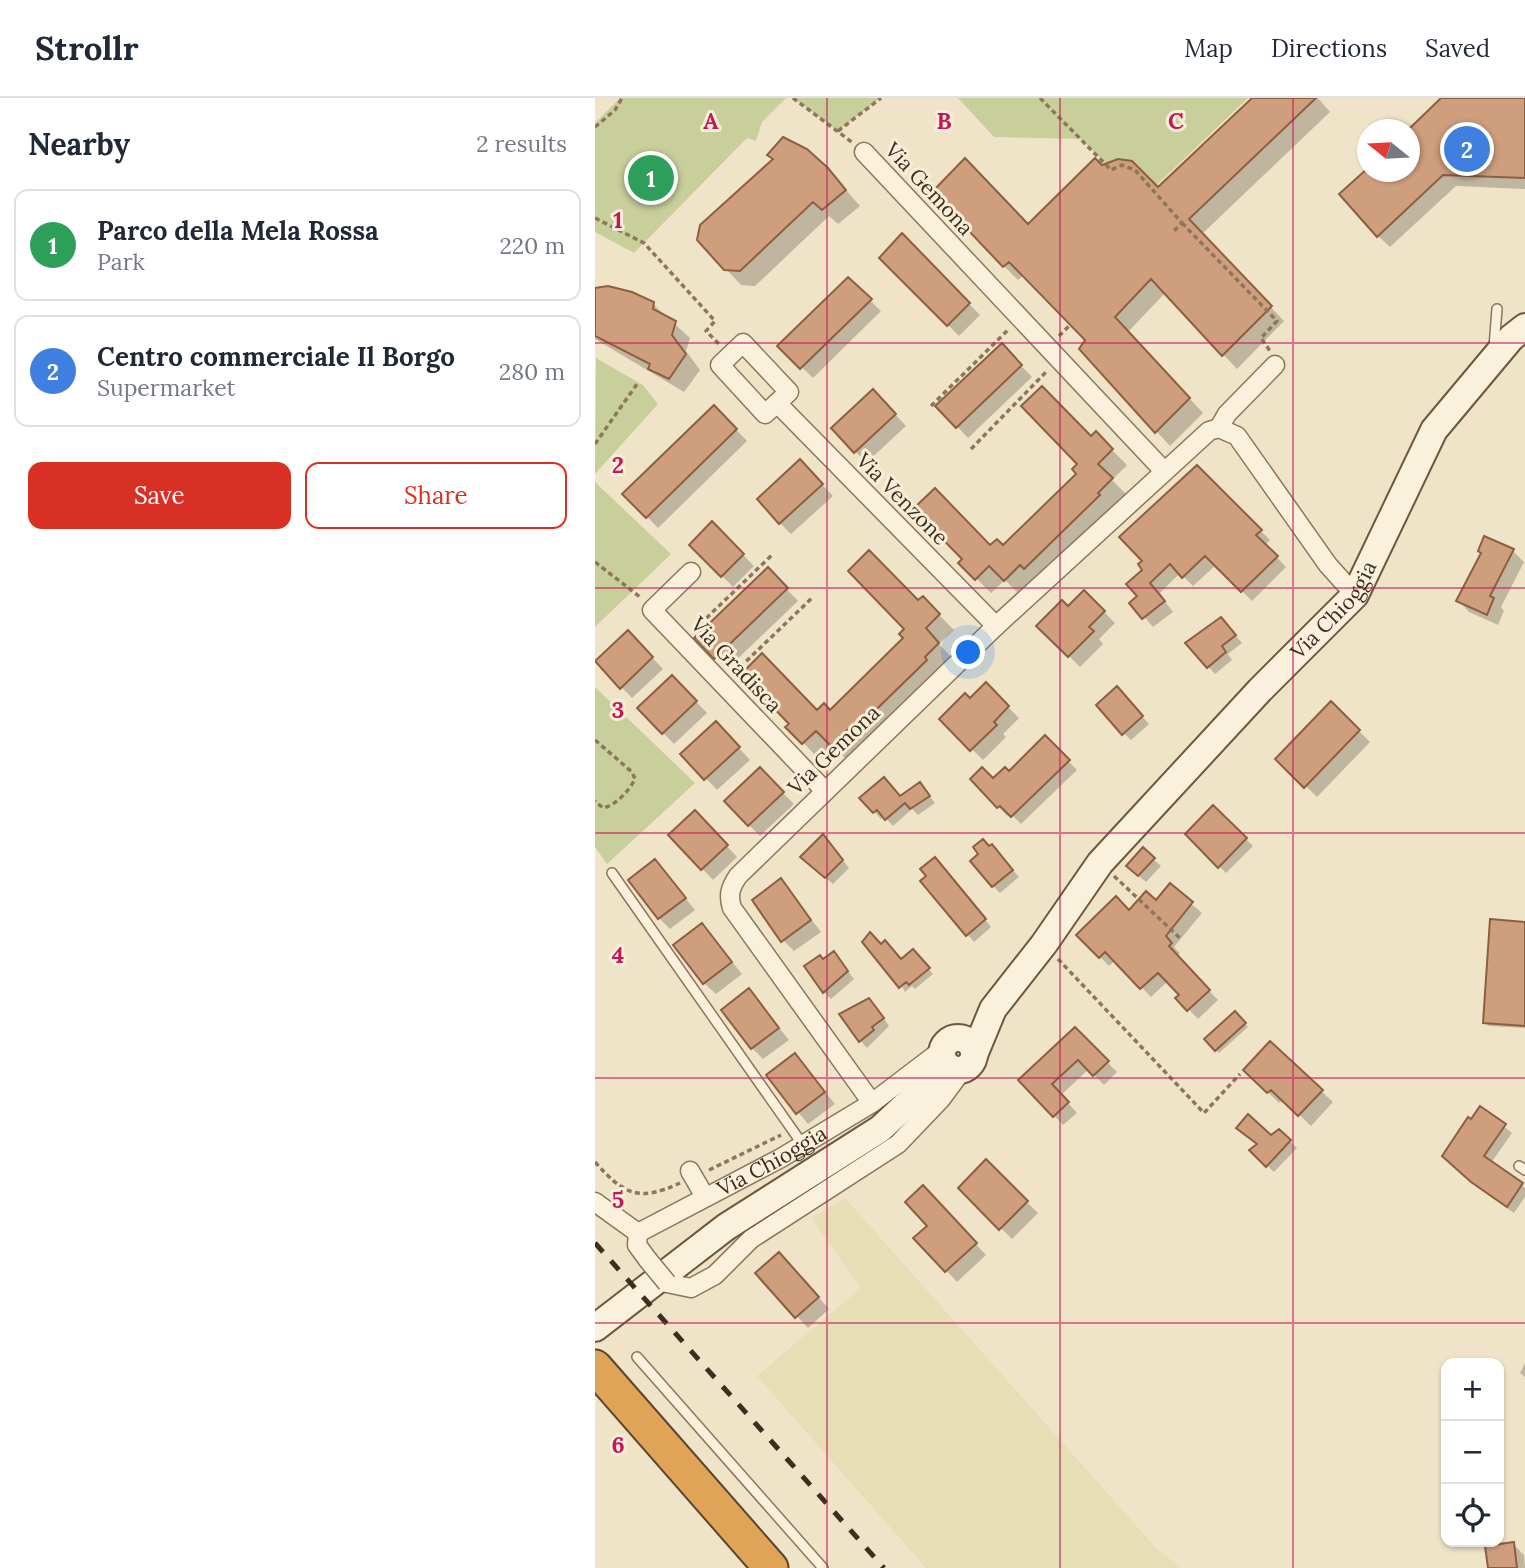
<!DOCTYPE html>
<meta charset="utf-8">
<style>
:root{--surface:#fff;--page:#f6f6f7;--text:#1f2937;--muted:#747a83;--line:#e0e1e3;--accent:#d93025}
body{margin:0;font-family:Lora,serif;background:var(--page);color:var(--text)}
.controls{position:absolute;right:21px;bottom:21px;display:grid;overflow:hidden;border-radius:14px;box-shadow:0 2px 5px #0004}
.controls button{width:63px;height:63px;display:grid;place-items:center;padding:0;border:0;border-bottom:2px solid var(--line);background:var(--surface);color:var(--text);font:35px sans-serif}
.compass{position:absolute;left:762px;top:21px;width:63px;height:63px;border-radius:50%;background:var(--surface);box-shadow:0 2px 5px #0004;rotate:288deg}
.you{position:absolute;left:374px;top:555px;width:24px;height:24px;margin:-18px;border:5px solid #fff;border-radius:50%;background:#1a73e8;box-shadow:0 0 0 10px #1a73e833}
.badge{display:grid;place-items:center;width:46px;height:46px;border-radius:50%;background:var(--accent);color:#fff;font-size:23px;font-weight:700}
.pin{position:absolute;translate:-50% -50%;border:4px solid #fff;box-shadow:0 2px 7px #0006}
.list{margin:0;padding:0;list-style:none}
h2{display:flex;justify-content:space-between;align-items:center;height:91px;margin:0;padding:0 28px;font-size:30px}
h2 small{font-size:23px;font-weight:400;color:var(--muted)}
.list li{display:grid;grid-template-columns:46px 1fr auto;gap:21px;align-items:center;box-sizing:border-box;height:112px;margin:0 14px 14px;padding:0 14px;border:2px solid var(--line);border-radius:14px}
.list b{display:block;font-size:26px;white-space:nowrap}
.list p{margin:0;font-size:23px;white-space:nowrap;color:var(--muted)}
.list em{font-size:23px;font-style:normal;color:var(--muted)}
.actions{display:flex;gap:14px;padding:21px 28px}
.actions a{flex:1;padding:16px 0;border:2px solid var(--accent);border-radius:14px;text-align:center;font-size:24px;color:var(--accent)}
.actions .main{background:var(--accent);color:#fff}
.icon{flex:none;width:38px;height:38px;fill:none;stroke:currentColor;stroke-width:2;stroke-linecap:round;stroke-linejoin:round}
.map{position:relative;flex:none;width:930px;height:1470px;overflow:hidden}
header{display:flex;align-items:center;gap:42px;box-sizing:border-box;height:98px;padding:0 35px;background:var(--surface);border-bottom:2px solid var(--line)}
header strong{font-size:33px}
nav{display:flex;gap:38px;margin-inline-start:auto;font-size:24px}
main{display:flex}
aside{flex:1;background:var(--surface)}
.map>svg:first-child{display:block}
</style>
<header>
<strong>Strollr</strong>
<nav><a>Map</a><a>Directions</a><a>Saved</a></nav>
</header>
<main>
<aside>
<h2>Nearby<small>2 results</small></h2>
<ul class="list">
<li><span class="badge" style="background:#2e9e5b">1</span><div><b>Parco della Mela Rossa</b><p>Park</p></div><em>220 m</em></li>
<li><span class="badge" style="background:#3f7fe0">2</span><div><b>Centro commerciale Il Borgo</b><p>Supermarket</p></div><em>280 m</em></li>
</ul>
<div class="actions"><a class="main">Save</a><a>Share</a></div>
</aside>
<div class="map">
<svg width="930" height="1470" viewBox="0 0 930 1470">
<rect width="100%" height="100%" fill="#f0e4c8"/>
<!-- farmland -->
<path fill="#e6deb5" d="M250 1100 561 1450 586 1470H331L162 1278 266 1190 216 1120Z"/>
<!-- green -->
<path fill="#c9cf9b" d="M25 0H191L167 24 161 43 152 40 39 155 0 134V25Z
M198 0H286L243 33Z
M363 0H653L547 101 486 41 399 39Z
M1 260 48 287 63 306 0 376Z
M0 384 76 456 0 529Z
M0 589 100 685 12 766 0 749Z"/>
<!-- shadow -->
<path fill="#0003" d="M659 0H723L735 14 607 136 689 223 642 271 570 195 533 234 608 315 575 348 486 251 493 242 429 177 423 182 409 168 433 128 506 69 563 91Z
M849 0H930V91L861 88 795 149 783 138 772 74H814V33Z
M232 71 265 108 243 126 234 118 160 188 146 187 131 171Z
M307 138 385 217 364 238 286 160Z
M253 181 286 213 218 280 185 248Z
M0 191 58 206 95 240 91 253 105 272 89 294 0 241Z
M407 248 437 279 373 340 343 308Z
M289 304 311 328 271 365 238 330Z
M119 309 152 343 63 430 30 396Z
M501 336 532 367 517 382 531 396 516 411 519 413 425 497 410 482 396 495 366 465 396 449H408L484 376Z
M602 369 675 442 670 447 691 469 657 503 621 467 598 488 585 475 564 496 578 514 558 529 537 505 545 499 550 472Z
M216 375 238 398 196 436 185 425Z
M117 425 159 468 138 489 97 447Z
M918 453 929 464 906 509 909 513 903 527 874 514 863 502Z
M173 472 203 503 132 571 102 540Z
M489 494 520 525 504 541 508 546 485 569 444 528 473 510Z
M328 501 359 532 344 546 358 561 252 662 237 647 223 660 193 629 223 614H235L311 541V531Z
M633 528 647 545 633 556 637 562 620 576 592 545 610 530 612 533Z
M33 534 68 571 37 600 2 564Z
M77 579 112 615 79 646 44 610Z
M391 587 424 620 408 636 411 639 388 662 346 621 375 603Z
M529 598 554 626 536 642 529 635Z
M736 606 775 644 722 699 683 661Z
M132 637 155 662 122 692 88 656Z
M450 640 482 672 426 726 415 715 412 718 378 681 398 683 414 676Z
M176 683 199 706 165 738 154 727Z
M325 686 340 705 323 717 317 711 298 728 289 718 286 721 267 700H306Z
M618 709 658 748 631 775 592 736Z
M100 714 142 759 118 782 75 737Z
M235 746 254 770 238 786 207 759Z
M394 750 403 755 424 779 405 795 398 788Z
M548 752 566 768 551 784 540 775Z
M60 763 100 812 75 831 64 820Z
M347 768 396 829 379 844 327 783Z
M186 783 226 834 199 853 188 842Z
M575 788 607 815 579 849 585 855 582 858 623 902 603 921 583 900 586 897 573 883 556 899 520 862 514 868 483 837 561 805Z
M930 825V930L893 928 890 924Z
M107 827 147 876 121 896 109 885Z
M286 848 307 863 323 858 338 876 320 891 317 888 310 894Z
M239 855 259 881 236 901 229 894V862Z
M154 893 194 942 168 961 157 950Z
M281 909 294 928 272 950 265 942Z
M640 915 653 929 624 955 611 941Z
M480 932 522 974 509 987 494 971 466 997 482 1015 468 1027 426 982Z
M675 945 738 1004 716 1028 688 1001 684 1005 650 972Z
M200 957 240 1006 213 1026 173 977Z
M885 1010 917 1035 896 1065 930 1090V1099L919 1115 885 1091 850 1058Z
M684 1033 702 1050 679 1074 656 1052Z
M391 1064 443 1115 417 1141 365 1090Z
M339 1101 391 1157 362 1184 321 1140 335 1128Z
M195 1167 234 1211 213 1230 162 1175Z
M930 1265V1279L925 1275Z
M918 1446 929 1457 930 1470H895Z"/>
<!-- building -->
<path fill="#cf9f7d" stroke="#8d5f41" stroke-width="2" d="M657 0H721L594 121 677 208 627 258 556 181 520 219 595 300 560 335 484 251 490 242 414 164 408 169 337 94 370 60 433 126 500 60 507 67 523 61 537 63 563 89Z
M846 0H930V80L848 77 782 139 744 96 773 70V74H815V30Z
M188 39 212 51 233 70 251 92 227 112 218 104 145 173 129 172 102 142 105 127 178 61 172 57Z
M307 135 375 205 352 228 284 160Z
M253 179 277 201 205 271 182 248Z
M13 188 37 194 59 204 58 211 81 223 77 237 91 256 74 281 53 271 55 266 0 238V190Z
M407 245 427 267 361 330 340 308Z
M447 288 496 338 501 333 518 351 503 366 518 380 503 395 505 397 429 471 425 467 409 483 394 468 380 482 363 465 367 461 318 411 340 390 395 447 402 441 408 447 481 376 477 371 482 366 426 308Z
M278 291 301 316 259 355 236 330Z
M119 307 142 331 51 420 27 396Z
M205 361 228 386 184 426 162 401Z
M602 367 667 432 661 437 683 458 646 494 610 458 587 480 575 466 555 485 570 503 547 521 534 505 542 498 531 486 547 472 543 466 547 463 524 439Z
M117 423 149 456 126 479 94 447Z
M889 438 919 451 895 498 899 500 892 517 861 503 886 455 883 453Z
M274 452 323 502 328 498 345 516 331 530 344 545 330 559 332 562 256 636 252 632 236 648 221 633 207 646 190 629 194 626 146 576 167 555 222 612 229 605 235 612 308 540 304 536 309 531 253 473Z
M173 469 193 490 119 561 99 540Z
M489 492 510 513 494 529 499 533 473 559 441 528 467 502 473 508Z
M626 519 641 537 627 548 631 554 612 570 590 545Z
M33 532 58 559 25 591 0 563Z
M77 577 102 603 67 636 42 610Z
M391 584 414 608 399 624 402 627 375 653 344 621 370 595 375 600Z
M522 588 548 618 527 637 501 607Z
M736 603 765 632 709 690 680 661Z
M121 623 145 649 109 682 85 656Z
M450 637 475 662 416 719 405 708 402 710 375 681 387 669 398 680 410 669 414 673Z
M165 669 189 694 153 728 129 703Z
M289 679 305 698 325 684 335 698 315 711 310 705 290 722 282 712 278 715 264 700Z
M618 707 652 740 623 770 590 736Z
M100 712 133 747 106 772 73 737Z
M228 736 248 762 230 780 205 759Z
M388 741 394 748 397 746 418 772 397 789 375 763 383 756 378 749Z
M548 749 560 760 543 778 531 768Z
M340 759 391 821 371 838 325 783 331 778 325 771Z
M60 761 91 800 63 821 33 782Z
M186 780 216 822 186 844 157 802Z
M575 785 598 804 571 838 577 845 574 848 615 892 592 913 580 900 584 897 563 875 545 891 510 854 504 860 481 837 521 798 534 812 551 793 561 802Z
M895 821 930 824V928L888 925Z
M107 825 137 864 108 886 78 847Z
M275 834 286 846 290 842 306 861 318 851 335 870 314 887 311 884 304 890 267 844Z
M239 853 253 873 228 895 209 868 225 857 228 861Z
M154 890 184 930 156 951 126 912Z
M274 900 289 920 277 929 279 932 264 944 244 916Z
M640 913 651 925 620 953 609 941Z
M480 929 514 963 498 978 483 962 457 986 474 1004 458 1019 423 982Z
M675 943 728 992 703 1018 676 992 672 995 648 972Z
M200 955 230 994 201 1016 171 977Z
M885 1008 911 1026 889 1058 928 1085 912 1109 876 1084 847 1058 873 1019 876 1021Z
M653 1016 676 1037 684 1031 696 1042 671 1069 654 1052 662 1046 641 1030Z
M391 1061 433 1103 404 1132 363 1090Z
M328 1087 382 1145 350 1174 318 1140 332 1128 310 1104Z
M184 1154 224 1199 200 1220 160 1175Z
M919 1444 922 1470H893L890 1448Z"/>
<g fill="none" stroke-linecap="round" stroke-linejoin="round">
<!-- lane casing -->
<g stroke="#8d765c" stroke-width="12">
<path id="lane" d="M899 249 902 211
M17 775 208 1047
M924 1068 930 1072
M42 1259 228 1470"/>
</g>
<!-- street casing -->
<g stroke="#8d765c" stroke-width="21">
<g id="street">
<path d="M269 54 569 373"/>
<path d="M148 245 194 294 170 316 125 267Z"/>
<path d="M182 305 401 528"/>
<path d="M624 330 632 316 680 267"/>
<path d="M96 474 57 512 230 693"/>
<path d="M277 1005 137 810C133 797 135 790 143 778L401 528 614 333 624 330 642 338 733 467 760 497"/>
<path d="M95 1073 110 1099"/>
<path d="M0 1104 43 1135"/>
<path id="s1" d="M43 1135 186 1060 277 1005 348 951"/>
<path d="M43 1135 42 1147 53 1162"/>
<path d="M72 1185 96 1190 120 1177 156 1141 303 1046 346 1001 369 970"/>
</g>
</g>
<!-- secondary casing -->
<g stroke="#6f573f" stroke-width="30">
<g id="secondary">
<circle cx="363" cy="956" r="16"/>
<path id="s2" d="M379 957 398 911 449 846 505 765 665 592 760 497 839 332 916 240 930 229"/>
<path d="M0 1230 131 1129 285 1031 353 968"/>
</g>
</g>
<!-- highway casing -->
<g stroke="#5b4430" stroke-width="37">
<path id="highway" d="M0 1269 176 1470"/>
</g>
<!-- path -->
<path stroke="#8d765c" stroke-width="3.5" stroke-dasharray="5 3.5" stroke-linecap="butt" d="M198 0 258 45
M445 0 516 72 527 67 540 72 587 125 579 133
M0 29 20 12 27 0
M243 33 286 0
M0 120 49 145 120 223 111 233 124 246
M587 125 682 223 666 240 675 253
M464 238 475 227
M336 308 414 231
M0 346 42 286
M376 351 453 272
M0 464 45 499
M99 532 178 456
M139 575 218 499
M0 642 37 674 40 681C34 693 21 707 8 710L0 703
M519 778 586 841
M463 861 609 1015 645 976
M0 1064C29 1097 44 1104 85 1085
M114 1072 186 1037"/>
<!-- lane -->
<use href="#lane" stroke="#faf1dc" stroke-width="9"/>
<!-- street -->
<use href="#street" stroke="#faf1dc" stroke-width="18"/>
<!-- secondary -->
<use href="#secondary" stroke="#faf1dc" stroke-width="26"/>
<!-- highway -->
<use href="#highway" stroke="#e0a458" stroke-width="33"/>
<!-- rail -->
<path stroke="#3d2e20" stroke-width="5" stroke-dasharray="12 12" stroke-linecap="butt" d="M0 1145 289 1470"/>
<!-- street-bridge casing -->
<g stroke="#8d765c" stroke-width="21" stroke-linecap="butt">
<path id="street-bridge" d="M53 1162 72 1185"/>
</g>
<!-- street-bridge -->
<use href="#street-bridge" stroke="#faf1dc" stroke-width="18"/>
</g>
<!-- grid -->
<path fill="none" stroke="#c2185b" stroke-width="2" stroke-opacity="0.55" d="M232 0V1470M465 0V1470M698 0V1470M0 245H930M0 490H930M0 735H930M0 980H930M0 1225H930"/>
<g text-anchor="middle" stroke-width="6" stroke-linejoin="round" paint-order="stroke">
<!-- street labels -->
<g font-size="21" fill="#3d2e20" stroke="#f7eed8">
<text transform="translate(334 91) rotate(47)" y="7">Via Gemona</text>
<text transform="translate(307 401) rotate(45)" y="7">Via Venzone</text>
<text dy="7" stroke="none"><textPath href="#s2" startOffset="576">Via Chioggia</textPath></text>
<text transform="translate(141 567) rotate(47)" y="7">Via Gradisca</text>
<text transform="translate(239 652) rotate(-44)" y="7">Via Gemona</text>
<text dy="7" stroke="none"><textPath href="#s1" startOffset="152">Via Chioggia</textPath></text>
</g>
</g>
<g font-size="23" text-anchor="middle" font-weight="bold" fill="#c2185b" stroke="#f7eed8" stroke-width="6" stroke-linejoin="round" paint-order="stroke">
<text x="116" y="31">A</text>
<text x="349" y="31">B</text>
<text x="581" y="31">C</text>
<text x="23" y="130">1</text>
<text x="23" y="375">2</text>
<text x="23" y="620">3</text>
<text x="23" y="865">4</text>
<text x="23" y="1110">5</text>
<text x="23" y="1355">6</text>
</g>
</svg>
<div class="controls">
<button>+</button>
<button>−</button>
<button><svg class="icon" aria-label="locate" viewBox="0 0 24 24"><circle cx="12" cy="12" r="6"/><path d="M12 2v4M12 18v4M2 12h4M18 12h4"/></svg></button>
</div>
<svg class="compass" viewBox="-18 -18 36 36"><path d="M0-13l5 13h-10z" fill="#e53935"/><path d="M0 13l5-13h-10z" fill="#747a83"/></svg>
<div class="you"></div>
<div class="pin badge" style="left:56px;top:80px;background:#2e9e5b">1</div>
<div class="pin badge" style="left:872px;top:51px;background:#3f7fe0">2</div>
</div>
</main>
